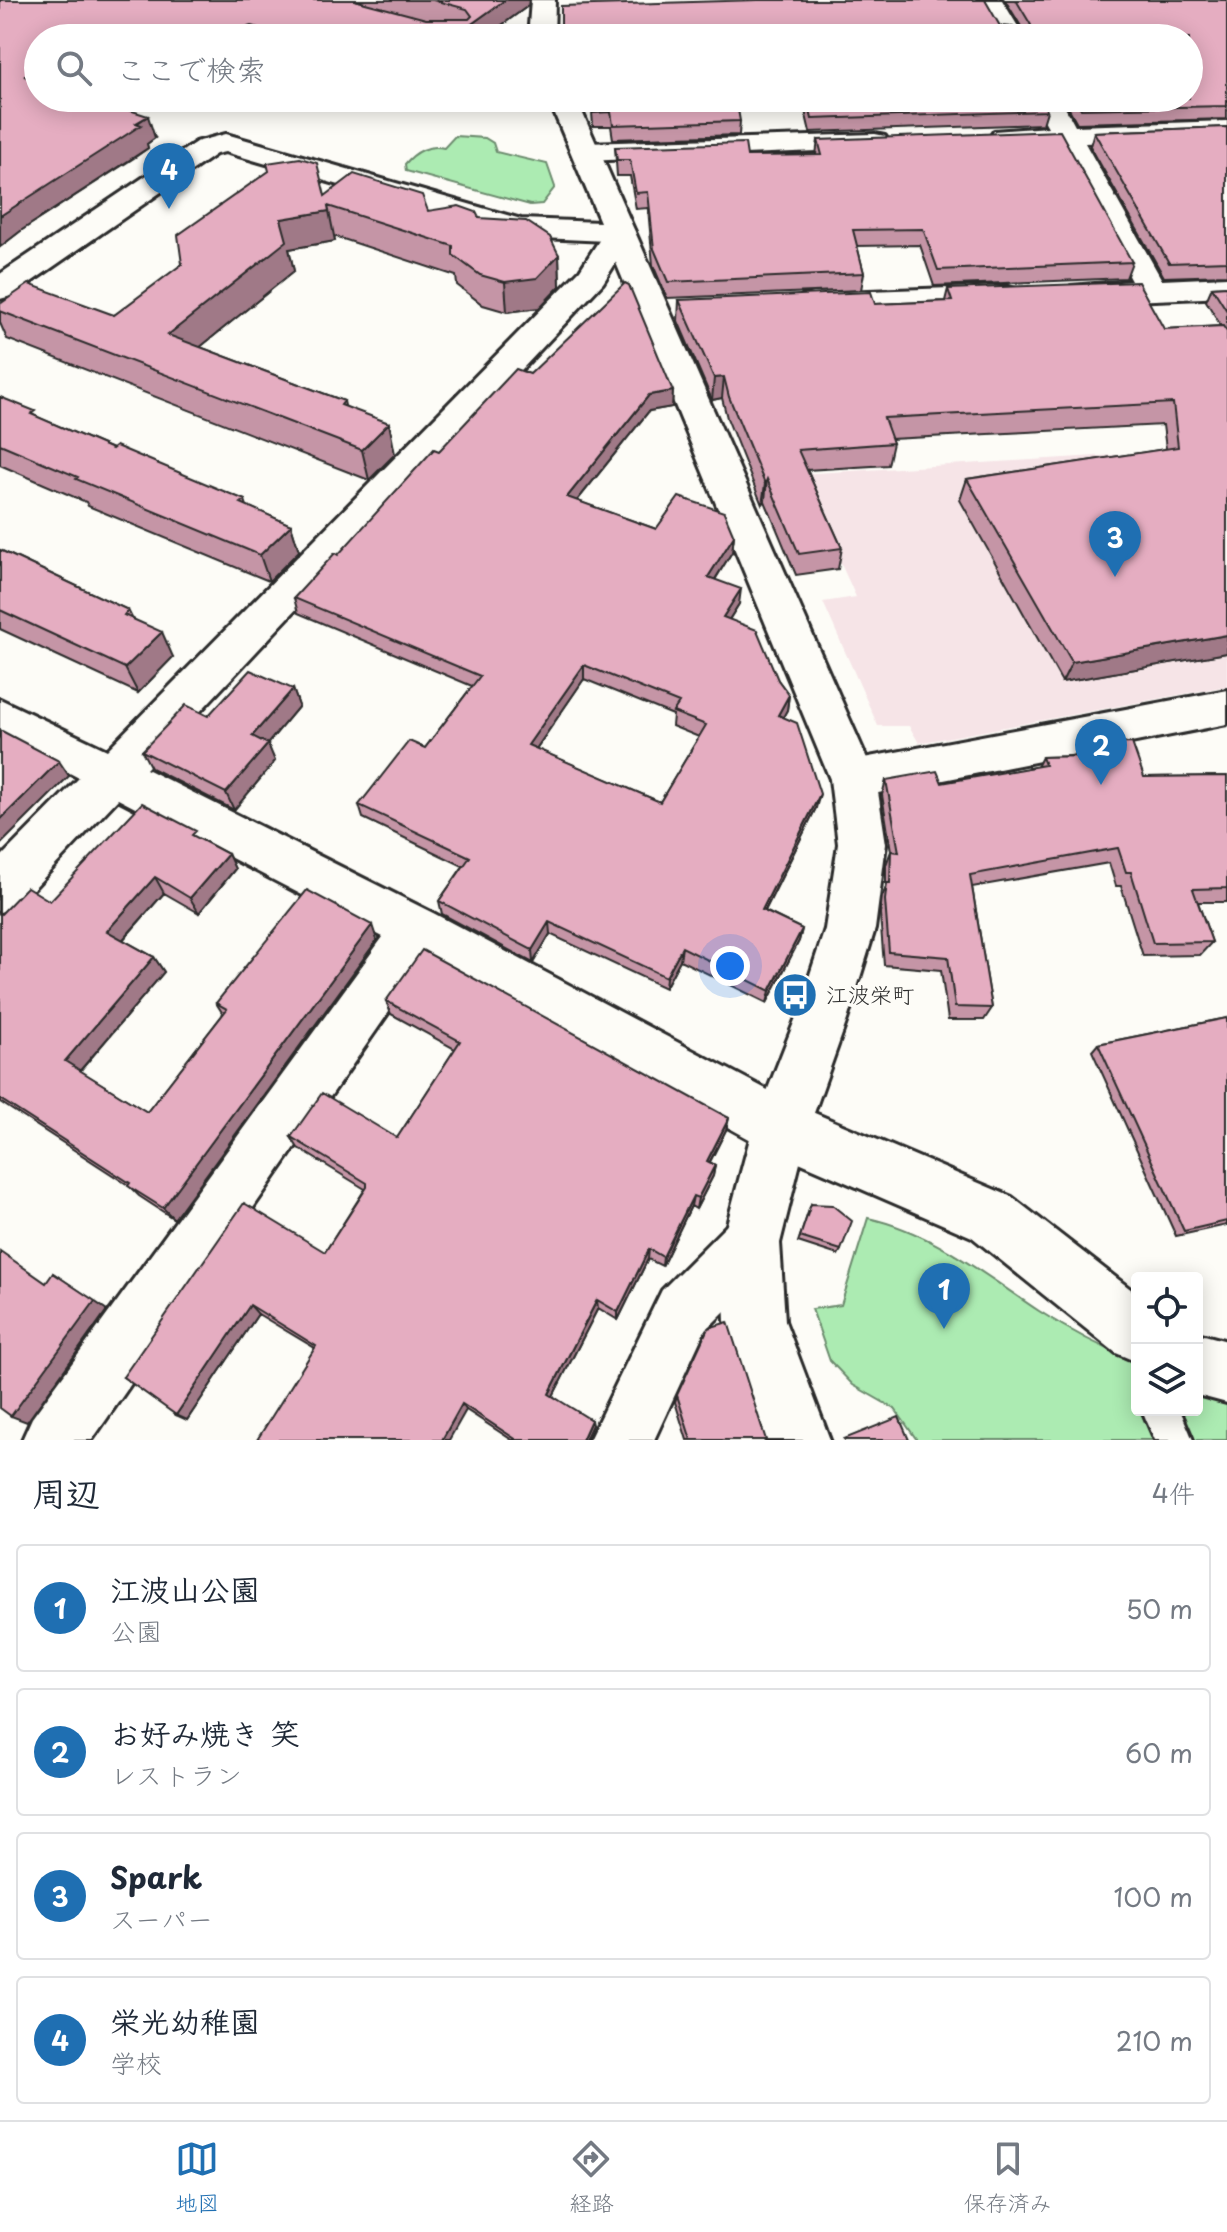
<!DOCTYPE html>
<html lang="ja">
<meta charset="utf-8">
<style>
:root{--surface:#fff;--page:#f2f2f3;--text:#1f2937;--muted:#747a83;--line:#e0e1e3;--accent:#1f6fb2}
body{margin:0;font-family:"Playpen Sans","Klee One",sans-serif;background:var(--page);color:var(--text)}
.controls{position:absolute;right:24px;bottom:24px;display:grid;overflow:hidden;border-radius:8px;box-shadow:0 4px 20px #0003}
.controls button{width:72px;height:72px;display:grid;place-items:center;padding:0;border:0;border-bottom:2px solid var(--line);background:var(--surface);color:var(--text);font:40px sans-serif}
.you{position:absolute;left:730px;top:966px;width:28px;height:28px;margin:-20px;border:6px solid #fff;border-radius:50%;background:#1a73e8;box-shadow:0 0 0 12px #1a73e833}
.badge{display:grid;place-items:center;width:52px;height:52px;border-radius:50%;background:var(--accent);color:#fff;font-size:26px;font-weight:700}
.pin{position:absolute;translate:-50% -66px;filter:drop-shadow(0 2px 4px #0008)}
.pin::after{content:'';position:absolute;top:42px;width:28px;height:24px;background:inherit;clip-path:polygon(0 0,100% 0,50% 100%)}
.list{margin:0;padding:0;list-style:none}
h2{display:flex;justify-content:space-between;align-items:center;height:104px;margin:0;padding:0 32px;font-size:34px}
h2 small{font-size:26px;font-weight:400;color:var(--muted)}
.list li{display:grid;grid-template-columns:52px 1fr auto;gap:24px;align-items:center;box-sizing:border-box;height:128px;margin:0 16px 16px;padding:0 16px;border:2px solid var(--line);border-radius:8px}
.list b{display:block;font-size:30px;white-space:nowrap}
.list p{margin:0;font-size:26px;white-space:nowrap;color:var(--muted)}
.list em{font-size:26px;font-style:normal;color:var(--muted)}
.icon{flex:none;width:44px;height:44px;fill:none;stroke:currentColor;stroke-width:2;stroke-linecap:round;stroke-linejoin:round}
.map{position:relative;flex:none;width:1227px;height:1440px;overflow:hidden}
.search{position:absolute;background:var(--surface);box-shadow:0 4px 20px #0003;left:24px;right:24px;top:24px;height:88px;display:flex;align-items:center;gap:20px;box-sizing:border-box;padding:0 28px;border-radius:44px;color:var(--muted);font-size:30px}
.sheet{height:680px;background:var(--surface)}
nav{display:flex;justify-content:space-around;align-items:center;box-sizing:border-box;height:112px;border-top:2px solid var(--line);background:var(--surface);font-size:22px;color:var(--muted)}
nav a{display:grid;justify-items:center;gap:4px}
nav .on{color:var(--accent)}
.map>svg:first-child{display:block}
</style>
<div class="map">
<svg width="1227" height="1440" viewBox="0 0 1227 1440">
<rect width="100%" height="100%" fill="#fdfcf7"/>
<filter id="ink" filterUnits="userSpaceOnUse"><feTurbulence type="fractalNoise" baseFrequency=".0125" numOctaves="2"/><feDisplacementMap in="SourceGraphic" scale="16" xChannelSelector="R" yChannelSelector="G"/><feConvolveMatrix kernelMatrix="1 2 1 2 8 2 1 2 1" color-interpolation-filters="sRGB"/></filter>
<g filter="url(#ink)">
<!-- built -->
<path fill="#f6e4e7" d="M1227 448V686L919 743 909 726H878L823 602 856 597 800 474Z"/>
<!-- green -->
<path fill="#acebb2" stroke="#6c8b6e" stroke-width="2" d="M455 136 485 138 493 143 496 152 547 164 555 187 542 204 530 205 406 171 405 164C415 152 429 144 444 148Z
M868 1218C932 1232 985 1275 1039 1311 1070 1331 1103 1348 1137 1362V1410H1197V1386L1227 1399V1440H917L895 1409 853 1385 830 1361 812 1309 841 1305Z"/>
<g fill="none" stroke-linecap="round" stroke-linejoin="round">
<!-- lane casing -->
<g stroke="#2b2b2b" stroke-width="6">
<path id="lane" d="M1142 1410H1180L1193 1440H1155Z"/>
</g>
<!-- street casing -->
<g stroke="#2b2b2b" stroke-width="6">
<path id="street" d="M978 0H1002L1025 38H999Z
M1032 98H1060L1075 126 1227 121V137L1085 143 1162 280 1227 277V297L1082 303 1071 300 1066 293 1071 286 1131 281 1057 144 994 143 990 137 994 131 1048 127Z
M875 134 885 136 889 142 885 148 586 161 576 158 572 152 576 146 586 143Z
M620 223 631 225 635 232 603 283 146 769 435 914 798 1106 1012 1197 1137 1294V1362L1116 1353 972 1237 762 1146 425 960 92 1440H22L32 1418 383 937 118 799 17 906 0 912V858L79 778 0 736V699L107 750 580 270 609 225Z
M1005 286 1016 289 1021 296 1016 303 814 313 802 310 798 303 802 296 814 293Z
M1227 690V724L853 798 837 792 830 779 837 766 853 760Z
M751 1214 772 1222 780 1243 772 1264 704 1332 654 1440H589L662 1290 730 1222Z
M1197 1333 1227 1341V1403L1197 1395Z"/>
</g>
<!-- secondary casing -->
<g stroke="#2b2b2b" stroke-width="6">
<path id="secondary" d="M531 0H555L554 38H528Z
M548 98H576L876 779 886 844 875 929 847 1020 809 1127 780 1243 785 1321 830 1440H766L725 1321 722 1243 753 1127 795 1020 825 929 838 844 830 779 607 241 519 237 225 152 216 154 11 296 0 299V274L196 142 226 134 521 219 600 222Z"/>
</g>
<!-- lane -->
<use href="#lane" fill="#fdfcf7" fill-rule="evenodd"/>
<!-- street -->
<use href="#street" fill="#fdfcf7" fill-rule="evenodd"/>
<!-- secondary -->
<use href="#secondary" fill="#fdfcf7" fill-rule="evenodd"/>
</g>
<!-- wall -->
<path fill="#c595a6" stroke="#2b2b2b" stroke-width="2" fill-rule="evenodd" d="M0 0H529L528 6 484 38H38V98L155 138 147 144 148 148 134 158 22 230 0 247Z
M1005 0H1227V119L1077 123 1063 98H1189V38H562L561 6 1022 28Z
M591 98 740 121 739 135 613 139 611 126H593Z
M802 98H1040L1047 111 1043 124 810 132Z
M1227 127V275L1164 277 1090 146 1094 132Z
M818 140 1132 262 1126 278 934 286 920 245 857 246 864 273 861 290 667 298 653 265 648 208 636 209 630 176H617L615 147 747 156 816 155Z
M325 196 479 218 559 255 560 286 539 308 507 312 483 305 457 285 456 276 334 236 335 241 289 249 294 271 200 347 344 401 345 406 395 454 369 480 7 339 0 323V304L114 315Z
M1227 286V653L1062 682 960 500 967 479 1166 449 1163 425 891 439 893 443 888 465 807 470 842 548 838 569 796 575 765 501 762 505 727 418 722 398 712 400 678 321 679 300 875 304 945 301 948 289 1164 329 1221 326 1206 301 1212 287Z
M530 374 673 391 672 407 649 411 577 501 656 529 734 536 732 552 715 580 739 604 729 620 778 680 789 695 787 710 783 717 816 808 765 911 802 929 799 941 767 1003 680 960 665 988 550 934 533 963 442 914 439 901 463 866 363 818 359 805 425 748 472 686 298 613 294 598 338 555 439 451ZM584 679 673 715 672 726 699 737 660 802 536 749Z
M0 397 37 417 112 449 245 500 247 506 291 525 299 551 269 581 88 506 86 502 0 465Z
M0 550 128 610 132 618 173 657 138 693 0 629Z
M293 689 299 706 267 744 275 761 234 810 151 768 142 751 208 716Z
M1083 745 1144 777 1227 776V902H1198L1212 942 1200 955 1143 956 1121 886H1116L1109 863 972 887 992 1008 984 1020H948L941 970 884 965 880 914 882 897 886 887V865L891 851 882 795 886 780 942 783 1037 767 1042 757 1077 756Z
M200 839 228 854 235 869 199 913 164 893 123 940 154 957 164 972 80 1071 147 1112 223 1014 216 1003 377 940 174 1219 139 1196 128 1185 0 1102V915L50 901Z
M386 1001 729 1118 726 1130 710 1162 715 1165 713 1176 696 1209 691 1206 662 1266 648 1259 618 1320 598 1308 553 1396 592 1425 585 1440H512L466 1410 315 1348 258 1314 187 1420 123 1377 325 1252 365 1189 298 1148 291 1137 397 1138 455 1049 391 1014Z
M1227 1018V1225L1176 1236 1092 1051 1098 1044Z
M811 1204 841 1250 838 1255 798 1242Z
M677 1395 766 1440H687L675 1402Z"/>
<!-- shaded-wall -->
<path fill="#a07987" stroke="#2b2b2b" stroke-width="2" d="M505 0H529L528 6 484 38H452Z
M251 26 254 38H214Z
M38 74V97L24 76Z
M148 116 155 138 147 144 148 148 22 230 0 247V216Z
M329 211 335 241 289 249 294 271 178 365 168 335 281 219Z
M559 255 560 286 539 308 507 312 505 282Z
M724 377 722 398 712 400 714 378Z
M673 391 672 407 649 411 568 512 567 497 649 395Z
M389 423 395 454 369 480 362 450Z
M767 479 765 501 762 505 765 484Z
M291 525 299 551 269 581 260 555Z
M734 536 732 552 707 592 708 577Z
M741 589 739 604 721 632 723 617Z
M162 632 173 657 138 693 125 668Z
M1227 635V653L1062 682 1072 662Z
M584 665V679L529 759 528 745Z
M293 689 299 706 259 754 252 736Z
M789 695 787 710 776 730 778 715Z
M268 744 275 761 234 810 226 793Z
M59 761 69 776 0 845V820Z
M820 794 816 808 759 922 762 910Z
M228 854 235 869 199 913 190 898Z
M155 877 164 893 118 945 107 931Z
M549 922 550 934 533 963 532 950Z
M372 925 377 940 174 1219 163 1208Z
M802 929 799 941 767 1003 770 991Z
M682 947 680 960 665 988 666 977Z
M154 957 164 972 77 1074 65 1061Z
M729 1118 726 1130 705 1171 707 1161Z
M715 1165 713 1176 696 1209 698 1198Z
M693 1196 691 1206 662 1266 663 1257Z
M649 1249 648 1259 618 1320V1312Z
M53 1273 107 1310 27 1422 11 1416Z
M597 1300 598 1308 551 1400 549 1394Z
M250 1305 258 1314 187 1420 176 1415Z
M462 1404 466 1410 449 1440H442Z
M591 1420 592 1425 585 1440H582Z"/>
<!-- building -->
<path fill="#e5adc1" stroke="#2b2b2b" stroke-width="2" fill-rule="evenodd" d="M0 0H354L426 19H469L472 16 467 9 433 0H505L452 38H297L251 26 214 38H38V74L24 76 38 81V98H92L148 116 136 123 141 125 126 135 0 216Z
M758 0H985L1000 26 1028 28 1031 25 1016 0H1227V106L1081 109 1075 98H1189V38H565L561 28V6Z
M592 98H736L740 121 613 125 611 112 593 113Z
M807 98H1040L1047 111 812 119Z
M1227 127V261L1169 263 1094 132Z
M1060 131 1132 262 938 270 923 229 853 230 864 273 668 282 654 249 648 192 636 193 630 160H617L615 147 745 143 747 156 822 155 818 140Z
M300 158 317 163 325 196 354 174 422 195 428 211 459 206 476 212 479 218 526 221 550 237 559 255 537 278 505 282 480 275 453 255V246L328 206 329 211 281 219 287 241 168 335 344 401 341 405 389 423 362 450 0 311V304L29 284 114 315 182 264 178 235 269 171 267 163Z
M1138 282 1164 329 1223 326 1227 332V635L1072 662 967 479 1178 447 1173 403 884 418 893 443 798 450 842 548 799 554 767 479 765 484 729 397 724 377 714 378 679 300 871 292 875 304 952 301 948 289Z
M625 283 629 285 673 391 649 395 567 497 656 529 679 497 724 512 734 536 708 577 741 589 723 617 757 630 778 680 789 695 778 715 797 723 820 794 762 910 802 929 770 991 682 947 666 977 549 922 532 950 439 901 470 857 359 805 409 741 425 748 480 676 294 598 335 553 338 555 434 449 439 451 516 369 530 374ZM584 665 679 703 673 712 706 725 660 802 528 745Z
M1227 286V311L1212 287Z
M0 397 35 411 31 414 112 449 116 446 245 500 241 503 291 525 260 555 76 479 78 477 0 444Z
M0 550 128 610 124 615 162 632 125 668 0 610Z
M250 670 293 689 252 736 268 744 226 793 142 751 186 705 208 716Z
M0 730 59 761 0 820Z
M1132 743 1144 777 1227 776V888L1193 889 1212 942 1153 943 1131 872H1126L1118 848 970 875 992 1008 955 1007 948 957 889 952 885 900 887 883H890L891 851 899 852 886 780 937 771 942 783 1045 765 1042 757 1086 756 1083 745Z
M142 803 196 831 192 835 228 854 190 898 155 877 107 931 154 957 65 1061 147 1112 227 1009 216 1003 307 890 372 925 163 1208 128 1186 130 1183 0 1099V915L27 887 50 901Z
M422 950 729 1118 707 1161 715 1165 698 1198 693 1196 663 1257 649 1249 618 1312 597 1300 549 1394 591 1420 582 1440H517L462 1404 442 1440H257L316 1346 250 1305 176 1415 123 1377 244 1203 325 1252 367 1187V1183L291 1137 322 1093 397 1138 460 1041 386 1001Z
M1227 1018V1221L1184 1231 1098 1044Z
M811 1204 832 1205 852 1221 841 1250 800 1237Z
M0 1251 46 1283 53 1273 95 1301 11 1416 0 1408Z
M728 1322 766 1440H691L677 1395 708 1328Z
M899 1417 909 1440H845L844 1439Z"/>
</g>
<!-- icons -->
<defs>
<g id="bus-disc" transform="scale(2.3)"><circle r="9.5" fill="#1f6fb2" stroke="#fdfcf7"/><path d="M-5-6H5V4H4V6H2V4H-2V6H-4V4H-5ZM-3.5-4V0h7V-4ZM-3.5 1.2v1.5H-2V1.2ZM2 1.2v1.5H3.5V1.2Z" fill="#fff"/></g>
</defs>
<g fill-rule="evenodd">
<use href="#bus-disc" x="795" y="995"/>
</g>
<g text-anchor="middle" stroke-width="7" stroke-linejoin="round" paint-order="stroke">
<!-- poi labels -->
<g font-size="22" fill="#2b2b2b" stroke="#fdfcf7" text-anchor="start">
<text x="826" y="1003">江波栄町</text>
</g>
</g>
</svg>
<div class="controls">
<button><svg class="icon" aria-label="locate" viewBox="0 0 24 24"><circle cx="12" cy="12" r="6"/><path d="M12 2v4M12 18v4M2 12h4M18 12h4"/></svg></button>
<button><svg class="icon" aria-label="layers" viewBox="0 0 24 24"><path d="M12 4l9 5-9 5-9-5zM3 14l9 5 9-5"/></svg></button>
</div>
<div class="you"></div>
<div class="pin badge" style="left:944px;top:1329px">1</div>
<div class="pin badge" style="left:1101px;top:785px">2</div>
<div class="pin badge" style="left:1115px;top:577px">3</div>
<div class="pin badge" style="left:169px;top:209px">4</div>
<div class="search"><svg class="icon" aria-label="search" viewBox="0 0 24 24"><circle cx="10" cy="10" r="6"/><path d="M15 15l6 6"/></svg>ここで検索</div>
</div>
<section class="sheet">
<h2>周辺<small>4件</small></h2>
<ul class="list">
<li><span class="badge">1</span><div><b>江波山公園</b><p>公園</p></div><em>50 m</em></li>
<li><span class="badge">2</span><div><b>お好み焼き 笑</b><p>レストラン</p></div><em>60 m</em></li>
<li><span class="badge">3</span><div><b>Spark</b><p>スーパー</p></div><em>100 m</em></li>
<li><span class="badge">4</span><div><b>栄光幼稚園</b><p>学校</p></div><em>210 m</em></li>
</ul>
</section>
<nav>
<a class="on"><svg class="icon" aria-label="map" viewBox="0 0 24 24"><path d="M3 6l6-2 6 2 6-2v14l-6 2-6-2-6 2zM9 4v14M15 6v14"/></svg>地図</a>
<a><svg class="icon" aria-label="directions" viewBox="0 0 24 24"><path d="M12 3l9 9-9 9-9-9zM9 14v-3h6M13 9l2 2-2 2"/></svg>経路</a>
<a><svg class="icon" aria-label="saved" viewBox="0 0 24 24"><path d="M7 4h10v16l-5-4-5 4z"/></svg>保存済み</a>
</nav>
